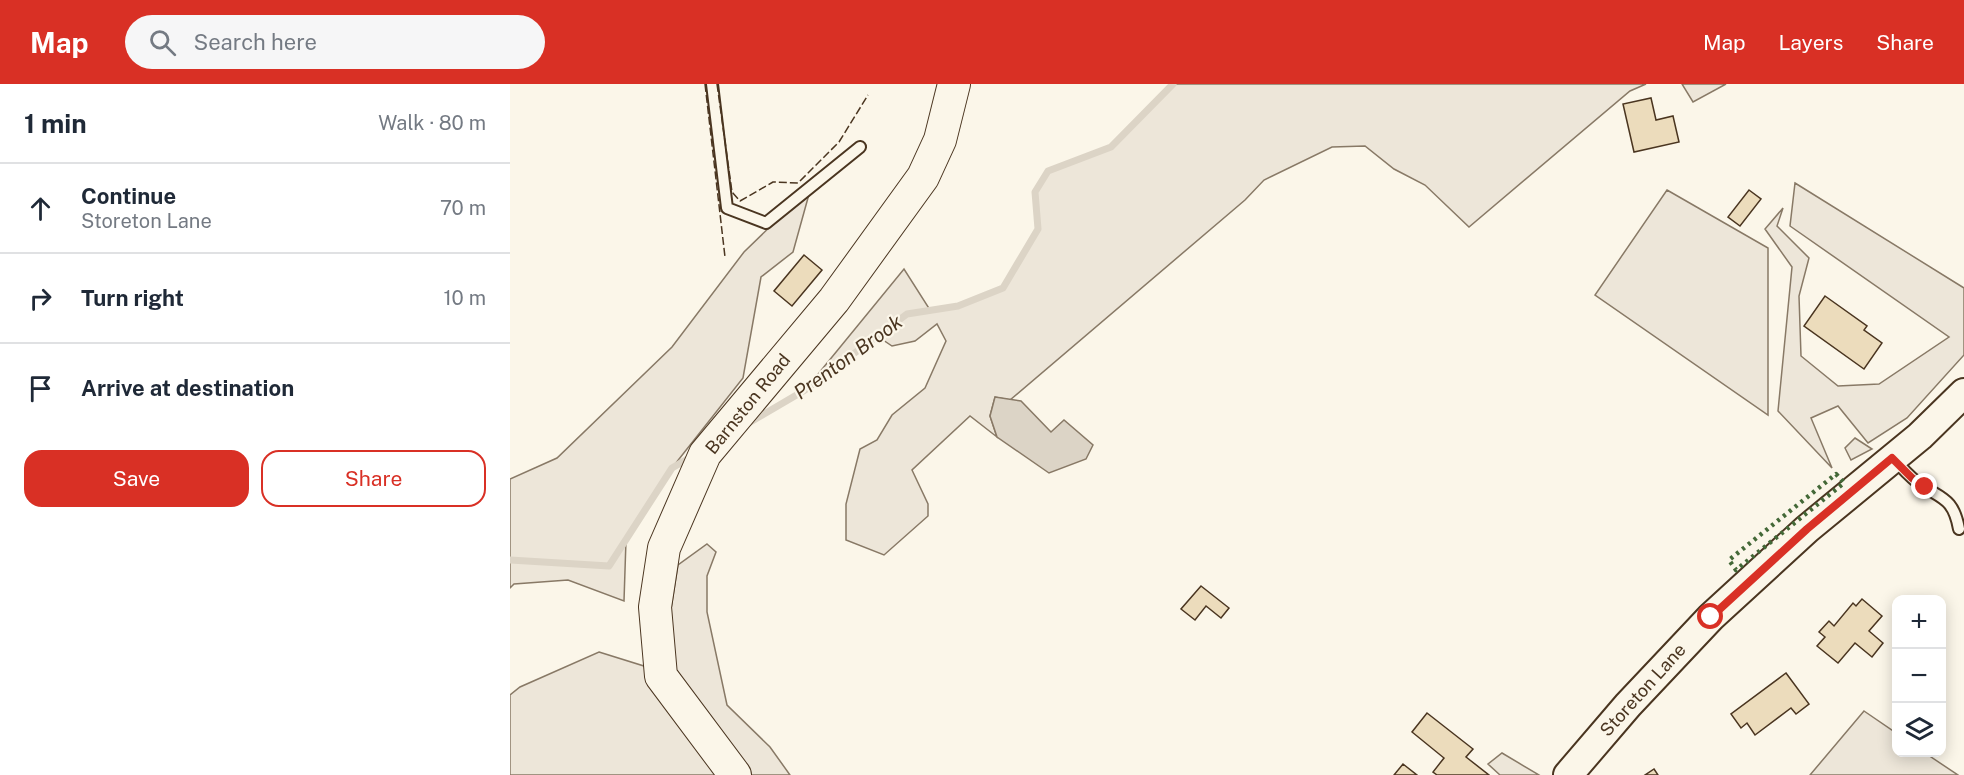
<!DOCTYPE html>
<meta charset="utf-8">
<style>
:root{--surface:#fff;--page:#f6f6f7;--text:#1f2937;--muted:#747a83;--line:#e0e1e3;--accent:#d93025}
body{margin:0;font-family:"Public Sans",sans-serif;background:var(--page);color:var(--text)}
.controls{position:absolute;right:18px;bottom:18px;display:grid;overflow:hidden;border-radius:12px;box-shadow:0 3px 15px #0003}
.controls button{width:54px;height:54px;display:grid;place-items:center;padding:0;border:0;border-bottom:2px solid var(--line);background:var(--surface);color:var(--text);font:30px sans-serif}
.stop{position:absolute;width:18px;height:18px;margin:-14px;border:4px solid #d93025;border-radius:50%;background:#fff}
.stop.end{background:#d93025;border-color:#fff;box-shadow:0 2px 6px #0008}
.list{margin:0;padding:0;list-style:none}
h2{display:flex;justify-content:space-between;align-items:center;height:78px;margin:0;padding:0 24px;font-size:26px}
h2 small{font-size:20px;font-weight:400;color:var(--muted)}
.list li{display:grid;grid-template-columns:39px 1fr auto;gap:18px;align-items:center;box-sizing:border-box;height:90px;padding:0 24px;border-top:2px solid var(--line)}
.list b{display:block;font-size:22px;white-space:nowrap}
.list p{margin:0;font-size:20px;white-space:nowrap;color:var(--muted)}
.list em{font-size:20px;font-style:normal;color:var(--muted)}
.actions{display:flex;gap:12px;padding:18px 24px}
.actions a{flex:1;padding:14px 0;border:2px solid var(--accent);border-radius:18px;text-align:center;font-size:21px;color:var(--accent)}
.actions .main{background:var(--accent);color:#fff}
.icon{flex:none;width:33px;height:33px;fill:none;stroke:currentColor;stroke-width:2;stroke-linecap:round;stroke-linejoin:round}
.map{position:relative;flex:none;width:1454px;height:691px;overflow:hidden}
header{display:flex;align-items:center;gap:36px;box-sizing:border-box;height:84px;padding:0 30px;background:var(--accent);color:#fff}
header strong{font-size:28px}
nav{display:flex;gap:33px;margin-inline-start:auto;font-size:21px}
.search{width:420px;height:54px;background:var(--page);display:flex;align-items:center;gap:15px;box-sizing:border-box;padding:0 21px;border-radius:33px;color:var(--muted);font-size:22px}
main{display:flex}
aside{flex:1;background:var(--surface)}
.map>svg:first-child{display:block}
</style>
<header>
<strong>Map</strong>
<div class="search"><svg class="icon" aria-label="search" viewBox="0 0 24 24"><circle cx="10" cy="10" r="6"/><path d="M15 15l6 6"/></svg>Search here</div>
<nav><a>Map</a><a>Layers</a><a>Share</a></nav>
</header>
<main>
<aside>
<h2>1 min<small>Walk · 80 m</small></h2>
<ul class="list">
<li><svg class="icon" aria-label="ahead" viewBox="0 0 24 24"><path d="M12 20V5M6 11l6-6 6 6"/></svg><div><b>Continue</b><p>Storeton Lane</p></div><em>70 m</em></li>
<li><svg class="icon" aria-label="right" viewBox="0 0 24 24"><path d="M7 20v-9h11M14 6l5 5-5 5"/></svg><div><b>Turn right</b></div><em>10 m</em></li>
<li><svg class="icon" aria-label="arrive" viewBox="0 0 24 24"><path d="M6 21V4h12l-3 4 3 4H6"/></svg><div><b>Arrive at destination</b></div></li>
</ul>
<div class="actions"><a class="main">Save</a><a>Share</a></div>
</aside>
<div class="map">
<svg width="1454" height="691" viewBox="0 0 1454 691">
<rect width="100%" height="100%" fill="#fbf6e9"/>
<!-- green -->
<path fill="#ede6d9" stroke="#887966" stroke-width="1.5" d="M663 0H1136L1120 7 959 143 915 101 884 85 855 62 822 63 754 96 735 116 500 316 485 313 480 332 487 353 460 332 402 386 418 420V432L374 471 336 456V420L350 365 367 356 382 331 415 304 436 257 427 240 405 257 382 262 367 252 295 306 394 185 420 226 448 222 493 204 527 145 525 108 538 87 601 63Z
M1172 0H1216L1183 18Z
M1285 99 1454 204V271L1397 334 1358 359 1328 322 1301 334 1322 384 1268 327 1282 183 1255 145 1273 124 1267 142 1299 174 1289 212 1291 272 1328 302 1369 300 1439 253 1280 142Z
M301 103 283 168 251 193 233 294 162 384 116 456 114 517 58 496 4 500 0 504V395L47 374 162 263 234 168Z
M1157 106 1258 164V331L1085 211Z
M1345 354 1362 365 1341 376 1335 364Z
M197 460 206 468 197 492V528L217 621 260 663 280 691H239L167 592 159 538 168 481Z
M89 568 137 583 213 691H0V611L10 603Z
M1354 627 1386 649V668L1415 669 1448 691H1300Z
M992 669 1029 691H990L978 680Z"/>
<!-- water -->
<path fill="#dcd4c6" stroke="#887966" stroke-width="1.5" d="M485 313 511 317 541 348 554 336 583 361 576 375 539 389 487 353 480 332Z"/>
<g fill="none" stroke-linecap="round" stroke-linejoin="round">
<!-- stream -->
<path stroke="#dcd4c6" stroke-width="7" d="M237 340 295 306 397 230 448 222 493 204 528 145 525 108 538 87 601 63 663 0
M0 476 99 482 162 384 181 373"/>
</g>
<!-- building -->
<path fill="#ecdcbc" stroke="#4a3520" stroke-width="1.5" d="M1141 14 1146 36 1163 32 1169 58 1124 68 1113 20Z
M1239 106 1251 115 1230 142 1218 133Z
M294 171 312 186 282 222 264 207Z
M1315 212 1357 242 1354 246 1372 259 1354 285 1294 242Z
M691 502 719 524 711 534 696 522 685 536 671 525Z
M1352 515 1372 532 1359 547 1373 559 1362 573 1345 559 1328 579 1307 562 1315 553 1309 548 1319 537 1324 542 1343 519 1346 522Z
M1276 589 1299 620 1286 630 1281 624 1245 651 1237 639 1231 644 1221 630Z
M917 629 963 665 956 673 979 691H927L923 688 934 674 902 648Z
M893 680 907 691H884Z
M1144 685 1148 691H1135Z"/>
<g fill="none" stroke-linecap="round" stroke-linejoin="round">
<!-- lane casing -->
<g stroke="#4a3520" stroke-width="14">
<path id="lane" d="M202 0 217 124 256 139 350 63
M1383 374C1390 382 1398 391 1407 398 1430 415 1443 412 1449 445"/>
</g>
<!-- secondary casing -->
<g stroke="#4a3520" stroke-width="32">
<path id="secondary" d="M1058 691 1118 621 1201 533 1297 445 1410 352 1454 309"/>
</g>
<!-- primary casing -->
<g stroke="#4a3520" stroke-width="34">
<path id="primary" d="M225 691 151 592 145 523 154 464 195 370 324 216 413 93 430 56 444 0"/>
</g>
<!-- lane -->
<use href="#lane" stroke="#fbf6e9" stroke-width="10"/>
<!-- secondary -->
<use href="#secondary" stroke="#fbf6e9" stroke-width="28"/>
<!-- primary -->
<use href="#primary" stroke="#fbf6e9" stroke-width="32"/>
<!-- hedge -->
<path stroke="#436837" stroke-width="4.5" stroke-dasharray="3 4.5" stroke-linecap="butt" d="M1326 390 1334 399 1226 486 1219 476Z"/>
<!-- fence -->
<path stroke="#4a3520" stroke-width="1.5" stroke-dasharray="8 3" stroke-linecap="butt" d="M195 0 215 173
M207 0 222 108 230 117 263 98 288 99 329 58 358 11"/>
</g>
<g fill="none" stroke-linecap="round" stroke-linejoin="round">
<!-- route -->
<path stroke="#d93025" stroke-width="8" d="M1201 533 1297 445 1382 374 1402 394 1415 403"/>
</g>
<g text-anchor="middle" stroke-width="4.5" stroke-linejoin="round" paint-order="stroke">
<!-- street labels -->
<g font-size="18" fill="#4a3520" stroke="#fbf6e9">
<text transform="translate(238 320) rotate(-51)" y="6">Barnston Road</text>
<text transform="translate(1133 606) rotate(-48)" y="6">Storeton Lane</text>
</g>
<!-- water labels -->
<g font-size="20" font-style="italic" fill="#4a3520" stroke="#fbf6e9">
<text transform="translate(338 273) rotate(-36)" y="7">Prenton Brook</text>
</g>
</g>
</svg>
<div class="controls">
<button>+</button>
<button>−</button>
<button><svg class="icon" aria-label="layers" viewBox="0 0 24 24"><path d="M12 4l9 5-9 5-9-5zM3 14l9 5 9-5"/></svg></button>
</div>
<div class="stop" style="left:1201px;top:533px"></div>
<div class="stop end" style="left:1415px;top:403px"></div>
</div>
</main>
